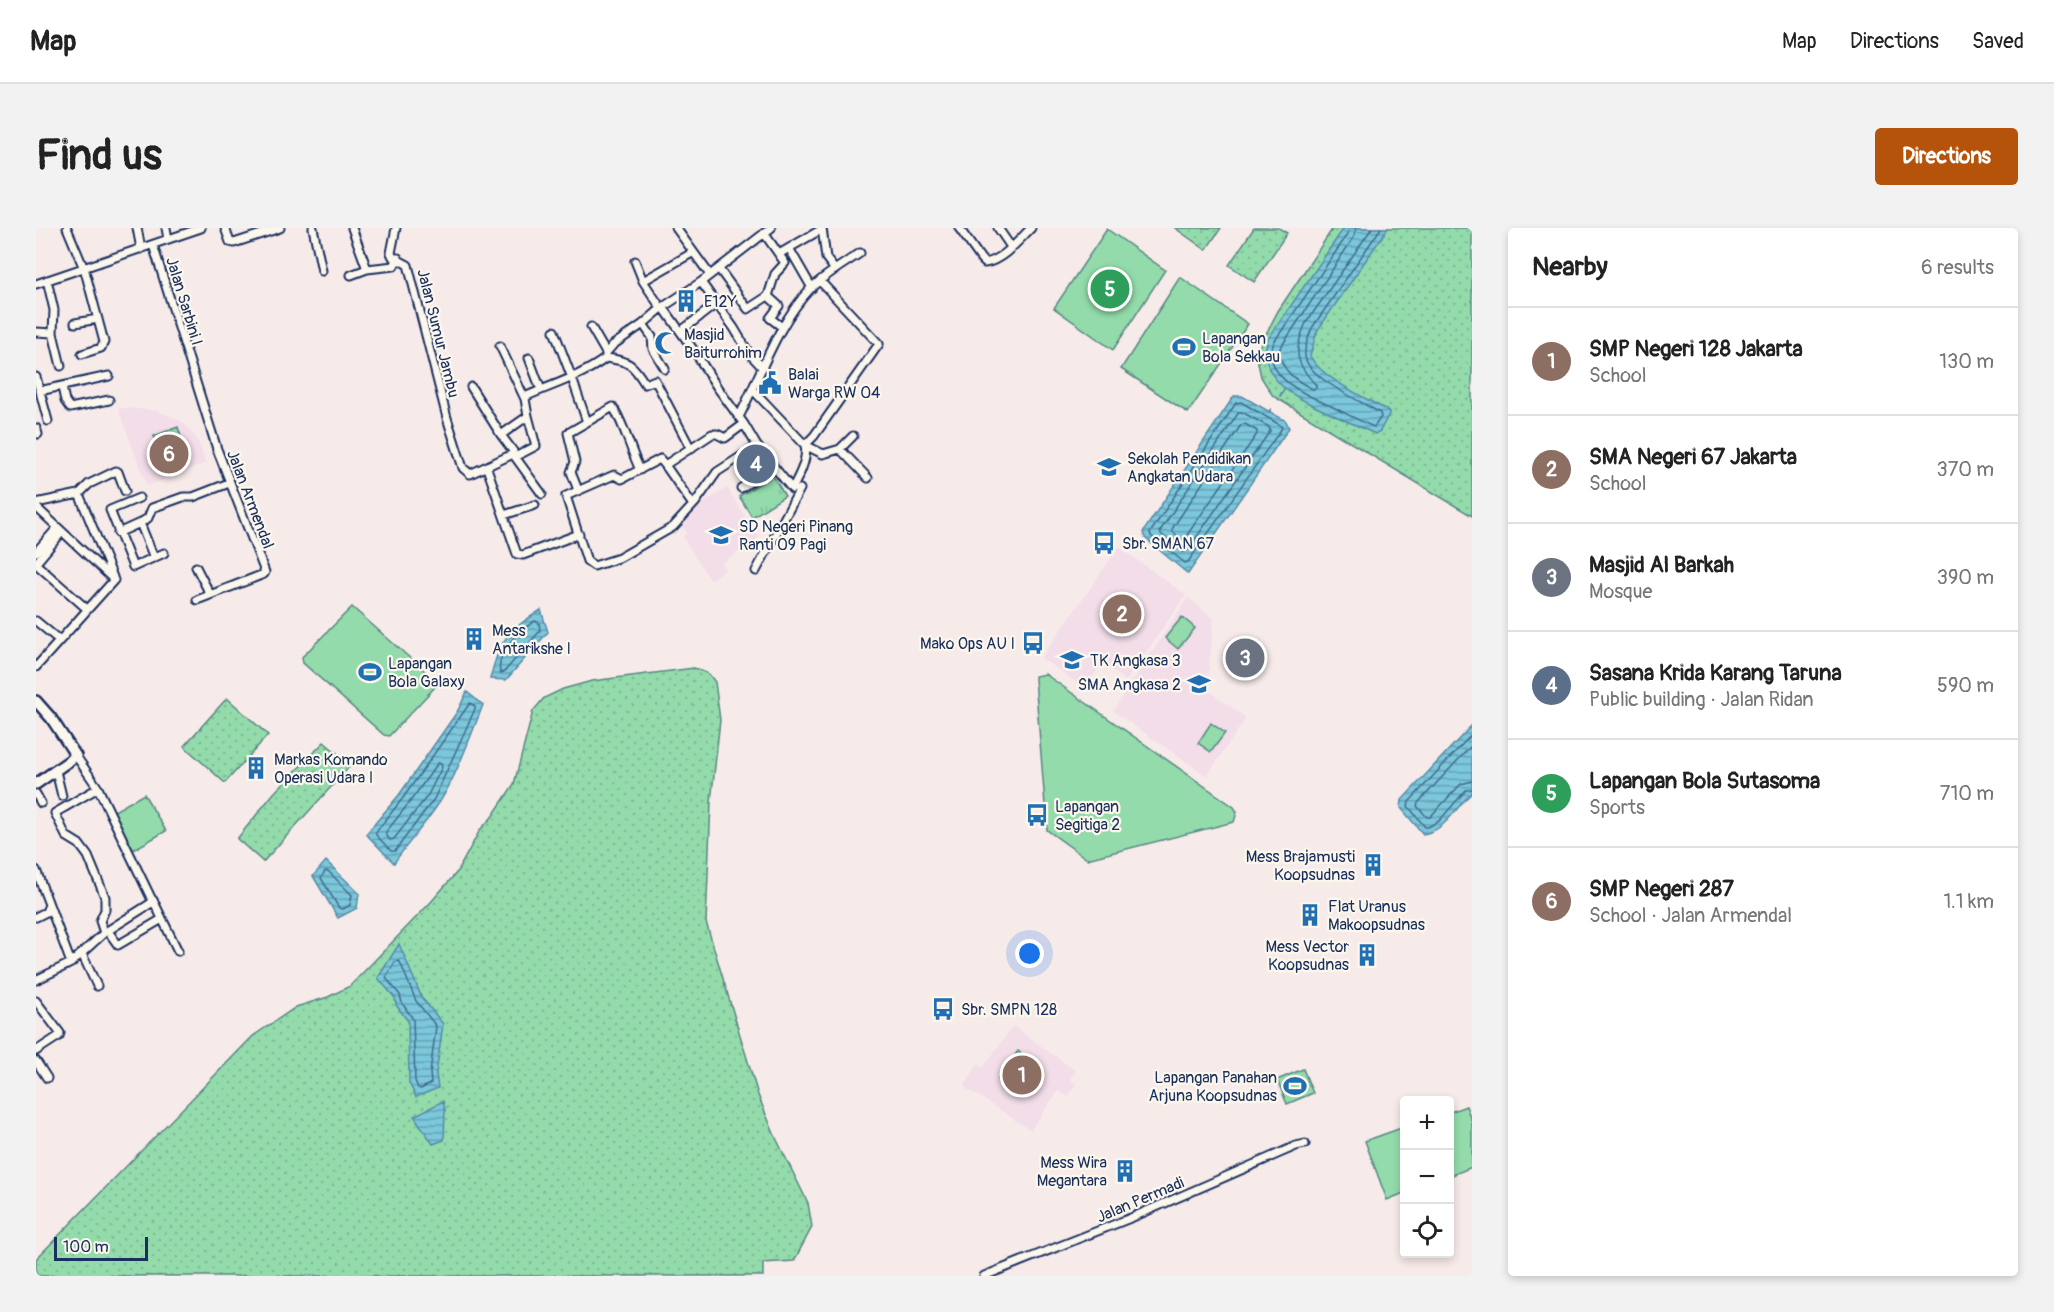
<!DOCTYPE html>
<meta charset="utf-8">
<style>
:root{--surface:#fff;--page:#f2f2f2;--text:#222;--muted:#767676;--line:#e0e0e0;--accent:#b45309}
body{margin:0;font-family:Pangolin,sans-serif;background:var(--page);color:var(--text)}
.controls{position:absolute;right:18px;bottom:18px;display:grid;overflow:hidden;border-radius:6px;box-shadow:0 3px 9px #0003}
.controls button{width:54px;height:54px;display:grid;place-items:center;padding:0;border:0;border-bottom:2px solid var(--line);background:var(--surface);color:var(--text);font:30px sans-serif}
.scale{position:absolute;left:18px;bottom:15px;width:94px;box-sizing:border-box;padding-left:6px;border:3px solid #1b2f5e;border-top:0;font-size:16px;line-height:21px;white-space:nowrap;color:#1b2f5e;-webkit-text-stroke:4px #fbf7ec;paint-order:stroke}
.you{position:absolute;left:994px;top:726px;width:21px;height:21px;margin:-15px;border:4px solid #fff;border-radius:50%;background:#1a73e8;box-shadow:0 0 0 9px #1a73e833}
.badge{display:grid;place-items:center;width:39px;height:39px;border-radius:50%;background:var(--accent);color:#fff;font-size:20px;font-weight:700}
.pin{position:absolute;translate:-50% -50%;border:3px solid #fff;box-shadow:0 2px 6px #0006}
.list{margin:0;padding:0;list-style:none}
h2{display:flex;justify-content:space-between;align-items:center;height:78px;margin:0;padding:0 24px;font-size:26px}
h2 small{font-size:20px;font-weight:400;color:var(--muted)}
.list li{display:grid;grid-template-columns:39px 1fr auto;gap:18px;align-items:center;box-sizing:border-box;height:108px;padding:0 24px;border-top:2px solid var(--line)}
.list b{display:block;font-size:22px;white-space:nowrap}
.list p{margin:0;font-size:20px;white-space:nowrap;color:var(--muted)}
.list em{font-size:20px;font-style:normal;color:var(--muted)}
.icon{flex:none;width:33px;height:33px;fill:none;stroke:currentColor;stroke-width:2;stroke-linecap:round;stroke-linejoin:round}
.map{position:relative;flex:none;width:1436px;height:1048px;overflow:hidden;border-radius:6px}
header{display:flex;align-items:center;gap:36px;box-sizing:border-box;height:84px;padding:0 30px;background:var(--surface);border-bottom:2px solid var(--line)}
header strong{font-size:28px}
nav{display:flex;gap:33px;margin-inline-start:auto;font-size:21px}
.intro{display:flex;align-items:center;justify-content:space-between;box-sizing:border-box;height:144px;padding:0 36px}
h1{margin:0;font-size:42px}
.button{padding:15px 27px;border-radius:6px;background:var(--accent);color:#fff;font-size:21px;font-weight:700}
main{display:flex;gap:36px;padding:0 36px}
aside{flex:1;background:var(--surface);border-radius:6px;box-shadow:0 3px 9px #0003}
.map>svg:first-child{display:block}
</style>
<header>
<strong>Map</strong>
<nav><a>Map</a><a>Directions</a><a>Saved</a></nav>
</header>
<div class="intro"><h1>Find us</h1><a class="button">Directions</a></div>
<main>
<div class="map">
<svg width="1436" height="1048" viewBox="0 0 1436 1048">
<defs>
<pattern id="grass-dots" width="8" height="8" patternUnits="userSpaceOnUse" patternTransform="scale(1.5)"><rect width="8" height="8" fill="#93dbaa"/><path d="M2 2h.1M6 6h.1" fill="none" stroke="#7ebc95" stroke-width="1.8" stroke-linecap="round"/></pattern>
<pattern id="park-tufts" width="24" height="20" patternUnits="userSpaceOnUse" patternTransform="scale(1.5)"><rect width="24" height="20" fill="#93dbaa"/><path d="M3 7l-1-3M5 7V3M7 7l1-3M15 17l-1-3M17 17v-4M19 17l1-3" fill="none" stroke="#7ebc95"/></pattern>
<pattern id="water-rules" width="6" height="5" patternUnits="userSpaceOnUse" patternTransform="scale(1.5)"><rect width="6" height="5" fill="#7bc7da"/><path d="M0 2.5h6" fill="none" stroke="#64a2b4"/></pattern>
</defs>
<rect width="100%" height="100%" fill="#f7ebea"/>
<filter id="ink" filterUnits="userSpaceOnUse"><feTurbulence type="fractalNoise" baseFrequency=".0167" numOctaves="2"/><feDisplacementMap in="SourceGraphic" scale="12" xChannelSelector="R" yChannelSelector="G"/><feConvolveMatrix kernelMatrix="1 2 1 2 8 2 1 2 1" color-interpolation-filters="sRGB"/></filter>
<g filter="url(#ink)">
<!-- built -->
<path fill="#f2dde8" d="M82 180 120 182 147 194 161 211 170 235 111 258Z
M691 260 723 310 686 335 689 342 674 352 646 308 651 305 645 296 652 288V284Z
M1083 319 1150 367 1090 453 1066 435 1049 460 1005 430Z
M1152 369 1178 391 1171 461 1210 490 1171 548 1077 483Z
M977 798 1040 843 1034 851 1040 856 1032 869 1022 863 995 902 928 859 941 837 947 840Z"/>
<!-- grass -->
<path fill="url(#grass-dots)" stroke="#578584" stroke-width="1.5" d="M1139 0H1185L1170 22Z
M1218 0H1243L1251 5 1218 54 1193 37Z
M1297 0H1436V288L1237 168 1225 149 1220 125 1242 83Z
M658 440 673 446 679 454 684 492 675 574 670 694 722 867 739 908 772 975 776 999 758 1033 727 1035V1048H0V1031L217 808 260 779 292 769 314 758 395 674 421 644 444 602 456 589 478 556 497 483 508 470 527 461 556 453Z
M191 470 232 507 189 555 148 518Z
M288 514 314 536V538L227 634 201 611 238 565Z"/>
<!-- park -->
<path fill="url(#park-tufts)" stroke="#578584" stroke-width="1.5" d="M737 248 749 268 716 289 703 268Z"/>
<!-- pitch -->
<path fill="#93dbaa" stroke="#578584" stroke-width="1.5" d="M1071 1 1129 42 1077 122 1018 80Z
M1144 49 1212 96 1152 185 1085 141Z
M142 199 147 215 123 224 118 208Z
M316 379 400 453V458L353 508 348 507 267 435 266 429Z
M1146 389 1159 400 1142 421 1129 410Z
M1009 446 1198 579 1201 584 1198 594 1051 631 1011 602 999 451V448Z
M1175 495 1189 505 1175 524 1162 515Z
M108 566 130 603 97 622 75 585Z
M982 823 996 834 976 861 962 851Z
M1267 841 1277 865 1251 876 1241 852Z
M1430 878 1436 894V939L1414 948V884Z
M1368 899V965L1351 972 1329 913Z"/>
<!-- water -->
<path fill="url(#water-rules)" stroke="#558aa8" stroke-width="1.5" d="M1308 0H1352L1281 103 1274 128C1285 150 1332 171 1354 184L1344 203 1339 206C1317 195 1260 173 1245 157 1232 144 1226 128 1232 111Z
M1198 168H1206L1250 193 1253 200 1152 346 1109 310 1107 304Z
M505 382 512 404 470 452 454 451C464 410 471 404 505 382Z
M431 464 447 477C435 507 420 549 403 575 389 596 372 615 358 635L330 606 363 567 421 484Z
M1436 497V565C1420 578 1410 603 1387 606L1365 580 1366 572Z
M290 633 323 665 321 680 302 690 277 648Z
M363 716 386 770 407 796 400 846 402 860 380 869 373 855 372 793 360 777 359 770 342 750Z
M407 873 409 882 408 912 397 916 378 888Z"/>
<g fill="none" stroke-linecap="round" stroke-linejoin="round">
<!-- shore -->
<path stroke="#416c90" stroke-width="1.5" d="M1313 0 1312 6 1238 114C1224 149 1271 167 1295 178 1309 185 1323 193 1338 199L1345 189 1344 185C1327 174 1269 149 1269 127 1268 117 1273 108 1276 100L1345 0
M1320 0 1318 9 1243 122C1245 143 1260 153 1277 161L1280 160V157C1259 135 1257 123 1270 95L1336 0
M1205 174 1244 197 1246 200 1152 334 1149 335 1115 308 1114 305 1200 175Z
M1203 184H1206L1233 199 1234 203 1151 323 1147 324 1125 306 1124 303Z
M1209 196 1221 203V206L1149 310 1145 311 1137 304 1136 301 1205 197Z
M499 393 503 395 504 403 468 444 464 445C460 423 482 404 499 393Z
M434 475 439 478V481L398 571 359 623H355L340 607V604L367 570Z
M1436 506 1373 574 1372 578 1389 599H1392L1403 593 1430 562 1436 561
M1436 517 1382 575 1381 578 1391 589H1394L1425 556 1436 553
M402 535 405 536 406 539 392 567 358 611 354 612 350 607V604L373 575Z
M289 643H292L316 667 314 677 307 681 303 680 285 650Z
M362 733 364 734 380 773 400 798 394 845 395 855 385 861 382 860 379 853 377 791 366 775 364 767 350 750 359 734Z"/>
<!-- stream -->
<path stroke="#558aa8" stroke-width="2" d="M1244 168 1249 160
M1233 184 1235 181"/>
<!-- street casing -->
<g stroke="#1b2f5e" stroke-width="11">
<path id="street" d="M31 0 49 43 68 114 65 120 46 126
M101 0 105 21
M130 0 132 11
M189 0 194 14 198 15 244 0
M277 0 286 43
M316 0 331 41
M360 0 355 25 357 29 372 37 411 190 427 240 434 246 477 226V223L465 207 492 188 489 171 491 168C518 156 546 148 570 130V125L577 117 607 96 627 79 665 54 735 0
M640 0 674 47
M786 0 790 30 799 42
M923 0 945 31 949 35C967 32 983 12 995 0
M962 0 975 19
M728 5 749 35 739 46 732 68
M117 17 181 221 229 344 228 346 161 372
M753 20 776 60
M743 26 786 1
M599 33 607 53 625 80
M683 41 712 81 732 68
M315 47 331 41 358 38 362 30
M11 52 18 82 17 105 25 138
M607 53 656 25
M665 54 698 100 713 125 727 140
M0 56 165 0
M732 68 743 78 734 90 746 99
M627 79 659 124 681 159 708 196 721 218 756 261C763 248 772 231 769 217
M39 95 62 91
M607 96 616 109 617 121 629 141
M555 99 570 125
M518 103 536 150 551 194
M645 103 680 76
M0 104 17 105
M464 118 489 171
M493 130 505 162
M570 130C593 133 597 136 609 156L619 152 655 221
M0 149 12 193
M26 159 29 173 34 180 73 172
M435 159 465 207
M717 162 769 217 787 226 804 221 817 208
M3 163 73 148
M703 189C725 146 741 96 775 60 789 47 808 36 824 25
M708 196 689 210 681 206H676L629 237 624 231 586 251 578 247 530 268 551 333 558 338 583 330 637 299 659 275 681 244 721 218
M0 200 2 206
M769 217 778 208 843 116 784 53
M804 221 832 250
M477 226 506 266
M479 229 500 218 492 188
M629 237 657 277
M451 240 481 326 487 327 543 306
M705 260 737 239
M542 262 535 244 539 234 532 205 577 179C589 198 594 221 604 242
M43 266 77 349
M43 266 53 256 80 243 82 244 89 263
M103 270 74 282 97 339 128 325
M0 275 43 266
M0 279 78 352
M468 287 499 277
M104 295 112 290 116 280 147 269H157L193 255
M82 305 104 295 118 330
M0 324 21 300
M0 335 26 304
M0 336 51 381
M160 339 174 366
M720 343 764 261
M0 393 23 412
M0 439 78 352
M20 543 26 568
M62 560 19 585 30 608 43 616 52 628 69 669V682L64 693 68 705
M0 566 5 575
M0 642 35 735
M117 672 142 723
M0 689 10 684 13 677
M72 703 82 717 126 691
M46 726 61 758
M0 752 35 735 68 705 117 674 62 560 40 528
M0 773 24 805 23 808 0 823
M0 833 11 850
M948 1048 1097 989 1260 918 1269 916"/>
</g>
<!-- secondary casing -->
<g stroke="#1b2f5e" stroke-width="14">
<path id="secondary" d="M0 473 15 490 40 528 0 556"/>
</g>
<!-- street -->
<use href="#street" stroke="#fbf7ec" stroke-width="7"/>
<!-- secondary -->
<use href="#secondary" stroke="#fbf7ec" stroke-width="9"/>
</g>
</g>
<!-- icons -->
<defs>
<g id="building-bare" transform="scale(1.8)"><path d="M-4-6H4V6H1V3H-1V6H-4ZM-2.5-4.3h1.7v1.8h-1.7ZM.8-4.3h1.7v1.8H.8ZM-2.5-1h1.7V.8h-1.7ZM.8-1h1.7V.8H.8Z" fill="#1f6fb2" stroke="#fbf7ec" stroke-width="2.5" paint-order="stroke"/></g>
<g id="mosque-bare" transform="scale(1.8)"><path d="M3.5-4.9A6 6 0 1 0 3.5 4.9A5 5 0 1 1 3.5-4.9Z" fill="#1f6fb2" stroke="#fbf7ec" stroke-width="2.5" paint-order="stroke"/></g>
<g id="stadium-bare" transform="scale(1.8)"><path d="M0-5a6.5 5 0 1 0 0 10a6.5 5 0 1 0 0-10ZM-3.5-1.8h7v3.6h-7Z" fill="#1f6fb2" stroke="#fbf7ec" stroke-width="2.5" paint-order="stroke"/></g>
<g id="civic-bare" transform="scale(1.8)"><path d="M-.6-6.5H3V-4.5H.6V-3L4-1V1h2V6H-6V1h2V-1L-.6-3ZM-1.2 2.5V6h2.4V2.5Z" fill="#1f6fb2" stroke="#fbf7ec" stroke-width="2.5" paint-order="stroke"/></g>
<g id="university-bare" transform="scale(1.8)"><path d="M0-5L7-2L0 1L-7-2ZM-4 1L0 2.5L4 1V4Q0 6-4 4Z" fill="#1f6fb2" stroke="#fbf7ec" stroke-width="2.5" paint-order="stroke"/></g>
<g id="school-bare" transform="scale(1.8)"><path d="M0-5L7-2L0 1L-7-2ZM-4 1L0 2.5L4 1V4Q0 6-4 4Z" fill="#1f6fb2" stroke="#fbf7ec" stroke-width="2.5" paint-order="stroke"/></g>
<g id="bus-bare" transform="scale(1.8)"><path d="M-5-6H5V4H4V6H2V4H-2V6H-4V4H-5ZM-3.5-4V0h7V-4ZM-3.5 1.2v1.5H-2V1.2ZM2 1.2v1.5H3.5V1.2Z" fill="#1f6fb2" stroke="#fbf7ec" stroke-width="2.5" paint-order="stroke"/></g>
</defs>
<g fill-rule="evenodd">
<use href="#building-bare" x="650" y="73"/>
<use href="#mosque-bare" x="630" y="115"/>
<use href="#stadium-bare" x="1148" y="119"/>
<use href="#civic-bare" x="734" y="155"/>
<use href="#university-bare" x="1073" y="239"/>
<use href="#school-bare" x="685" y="307"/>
<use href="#bus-bare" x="1068" y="315"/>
<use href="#building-bare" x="438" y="411"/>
<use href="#bus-bare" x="997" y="415"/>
<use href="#school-bare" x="1036" y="432"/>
<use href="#stadium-bare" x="334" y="444"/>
<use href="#school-bare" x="1163" y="456"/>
<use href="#building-bare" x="220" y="540"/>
<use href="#bus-bare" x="1001" y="587"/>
<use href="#building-bare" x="1337" y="637"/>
<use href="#building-bare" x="1274" y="687"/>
<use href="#building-bare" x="1331" y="727"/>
<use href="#bus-bare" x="907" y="781"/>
<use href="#stadium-bare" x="1259" y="858"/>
<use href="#building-bare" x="1089" y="943"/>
</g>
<g text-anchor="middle" stroke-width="4.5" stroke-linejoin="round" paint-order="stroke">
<!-- street labels -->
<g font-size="16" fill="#1b2f5e" stroke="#fbf7ec">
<text transform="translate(149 73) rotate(73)" y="6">Jalan Sarbini I</text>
<text transform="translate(403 105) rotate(76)" y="6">Jalan Sumur Jambu</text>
<text transform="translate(215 271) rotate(69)" y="6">Jalan Armendal</text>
<text transform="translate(1104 971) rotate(-23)" y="6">Jalan Permadi</text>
</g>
<!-- poi labels -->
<g font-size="16" fill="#1b2f5e" stroke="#fbf7ec" text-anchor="start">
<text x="668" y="79">E12Y</text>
<text x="648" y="112">Masjid<tspan x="648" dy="18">Baiturrohim</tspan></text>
<text x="1166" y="116">Lapangan<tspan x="1166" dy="18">Bola Sekkau</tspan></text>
<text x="752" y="152">Balai<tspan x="752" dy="18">Warga RW 04</tspan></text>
<text x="1091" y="236">Sekolah Pendidikan<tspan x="1091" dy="18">Angkatan Udara</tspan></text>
<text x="703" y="304">SD Negeri Pinang<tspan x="703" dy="18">Ranti 09 Pagi</tspan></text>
<text x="1086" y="321">Sbr. SMAN 67</text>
<text x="456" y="408">Mess<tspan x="456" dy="18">Antarikshe I</tspan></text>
<text x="979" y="421" text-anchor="end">Mako Ops AU I</text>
<text x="1054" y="438">TK Angkasa 3</text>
<text x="352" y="441">Lapangan<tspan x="352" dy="18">Bola Galaxy</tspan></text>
<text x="1145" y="462" text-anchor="end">SMA Angkasa 2</text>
<text x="238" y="537">Markas Komando<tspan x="238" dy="18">Operasi Udara I</tspan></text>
<text x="1019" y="584">Lapangan<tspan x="1019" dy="18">Segitiga 2</tspan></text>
<text x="1319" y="634" text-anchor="end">Mess Brajamusti<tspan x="1319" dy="18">Koopsudnas</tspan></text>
<text x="1292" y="684">Flat Uranus<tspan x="1292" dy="18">Makoopsudnas</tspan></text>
<text x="1313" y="724" text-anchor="end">Mess Vector<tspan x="1313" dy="18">Koopsudnas</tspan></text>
<text x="925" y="787">Sbr. SMPN 128</text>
<text x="1241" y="855" text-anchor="end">Lapangan Panahan<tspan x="1241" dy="18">Arjuna Koopsudnas</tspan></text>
<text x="1071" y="940" text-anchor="end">Mess Wira<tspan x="1071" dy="18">Megantara</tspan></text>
</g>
</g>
</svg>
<div class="controls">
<button>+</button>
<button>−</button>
<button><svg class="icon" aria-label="locate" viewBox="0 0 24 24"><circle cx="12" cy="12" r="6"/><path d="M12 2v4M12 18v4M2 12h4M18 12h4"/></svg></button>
</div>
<div class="scale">100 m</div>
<div class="you"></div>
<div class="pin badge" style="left:986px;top:847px;background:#8d6e63">1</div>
<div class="pin badge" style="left:1086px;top:386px;background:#8d6e63">2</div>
<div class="pin badge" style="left:1209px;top:430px;background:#6b7280">3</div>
<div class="pin badge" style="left:720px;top:236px;background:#5c6f8a">4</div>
<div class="pin badge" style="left:1074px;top:61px;background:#2e9e5b">5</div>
<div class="pin badge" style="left:133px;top:226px;background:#8d6e63">6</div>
</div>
<aside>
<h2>Nearby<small>6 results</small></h2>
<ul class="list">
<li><span class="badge" style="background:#8d6e63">1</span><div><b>SMP Negeri 128 Jakarta</b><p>School</p></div><em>130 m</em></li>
<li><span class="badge" style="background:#8d6e63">2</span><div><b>SMA Negeri 67 Jakarta</b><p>School</p></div><em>370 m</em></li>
<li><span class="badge" style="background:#6b7280">3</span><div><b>Masjid Al Barkah</b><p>Mosque</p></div><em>390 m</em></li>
<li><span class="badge" style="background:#5c6f8a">4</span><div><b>Sasana Krida Karang Taruna</b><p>Public building · Jalan Ridan</p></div><em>590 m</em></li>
<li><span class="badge" style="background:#2e9e5b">5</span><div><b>Lapangan Bola Sutasoma</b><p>Sports</p></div><em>710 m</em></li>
<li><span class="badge" style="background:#8d6e63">6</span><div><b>SMP Negeri 287</b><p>School · Jalan Armendal</p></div><em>1.1 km</em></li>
</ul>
</aside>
</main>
